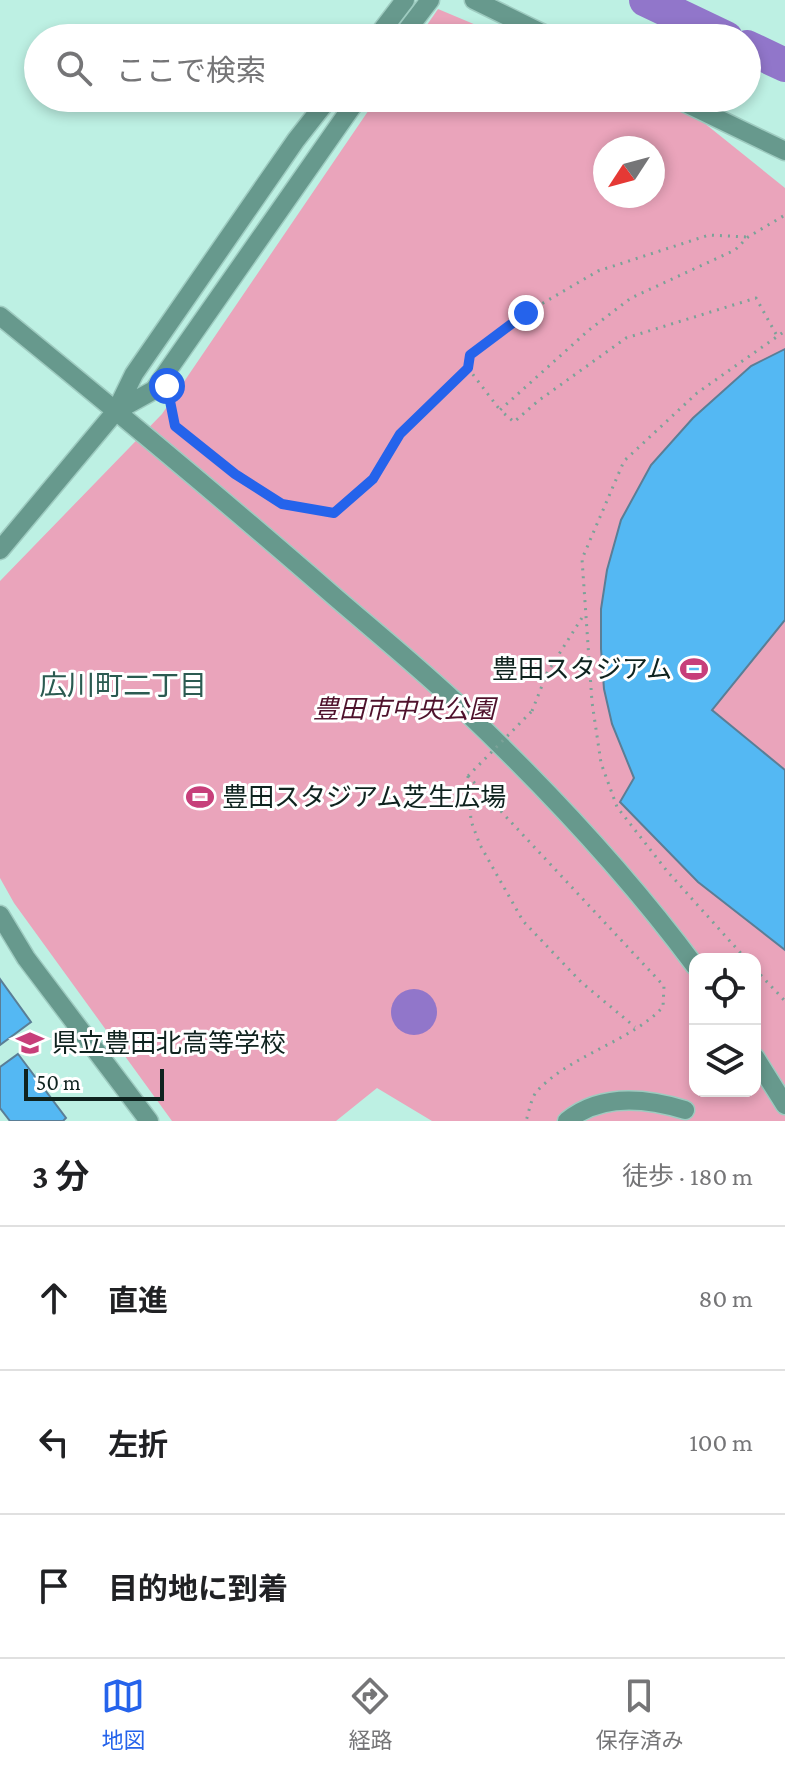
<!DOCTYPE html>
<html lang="ja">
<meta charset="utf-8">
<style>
:root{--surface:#fff;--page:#f6f6f6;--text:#202124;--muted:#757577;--line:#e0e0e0;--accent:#2563eb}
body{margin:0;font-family:"Crimson Pro","Noto Sans JP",serif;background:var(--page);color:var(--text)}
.controls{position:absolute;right:24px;bottom:24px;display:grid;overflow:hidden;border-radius:16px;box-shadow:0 4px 12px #0003}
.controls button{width:72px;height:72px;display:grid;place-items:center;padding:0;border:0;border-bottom:2px solid var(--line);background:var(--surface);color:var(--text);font:40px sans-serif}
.compass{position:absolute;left:593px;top:136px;width:72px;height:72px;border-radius:50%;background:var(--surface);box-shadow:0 4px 12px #0003;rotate:234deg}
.scale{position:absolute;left:24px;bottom:20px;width:140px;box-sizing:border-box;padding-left:8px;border:4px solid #0f231f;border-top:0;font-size:22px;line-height:28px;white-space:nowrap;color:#0f231f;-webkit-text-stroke:6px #fff;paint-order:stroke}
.stop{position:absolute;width:24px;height:24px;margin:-18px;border:6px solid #2563eb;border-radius:50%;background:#fff}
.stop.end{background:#2563eb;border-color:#fff;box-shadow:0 2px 8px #0008}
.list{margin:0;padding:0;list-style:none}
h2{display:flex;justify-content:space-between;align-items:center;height:104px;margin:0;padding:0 32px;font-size:34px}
h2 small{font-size:26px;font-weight:400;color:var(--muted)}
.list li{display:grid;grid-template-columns:52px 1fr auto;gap:24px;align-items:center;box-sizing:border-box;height:144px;padding:0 32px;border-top:2px solid var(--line)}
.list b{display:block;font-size:30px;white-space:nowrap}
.list em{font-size:26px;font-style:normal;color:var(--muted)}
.icon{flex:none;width:44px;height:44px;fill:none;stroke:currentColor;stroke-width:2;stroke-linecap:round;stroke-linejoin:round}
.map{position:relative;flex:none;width:785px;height:1121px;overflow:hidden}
.search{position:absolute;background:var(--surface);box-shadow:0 4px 12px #0003;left:24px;right:24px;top:24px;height:88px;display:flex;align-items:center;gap:20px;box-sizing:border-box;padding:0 28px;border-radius:44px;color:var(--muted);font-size:30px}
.sheet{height:536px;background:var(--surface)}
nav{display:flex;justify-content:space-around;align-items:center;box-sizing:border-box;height:112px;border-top:2px solid var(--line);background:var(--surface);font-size:22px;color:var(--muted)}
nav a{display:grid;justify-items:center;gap:4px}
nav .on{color:var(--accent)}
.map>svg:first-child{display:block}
</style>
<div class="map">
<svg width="785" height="1121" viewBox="0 0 785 1121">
<rect width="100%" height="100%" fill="#bdf0e3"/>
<!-- green -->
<path fill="#eaa4bb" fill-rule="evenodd" d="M438 9 507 38H418Z
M377 98H649L698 118 785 188V1121H432L377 1088 336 1121H172L14 903 0 878V581L162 414ZM605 148H653V196H605ZM695 959H755V1091H695Z"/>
<!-- water -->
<path fill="#9176ca" d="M391 1012a23 23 0 1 1 46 0a23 23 0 1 1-46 0Z"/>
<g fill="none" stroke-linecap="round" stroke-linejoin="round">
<!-- river -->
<path stroke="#9176ca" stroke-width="34" d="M646 0 726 38
M747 47 785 65"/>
</g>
<!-- building -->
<path fill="#54b8f3" stroke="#5a7e96" stroke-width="2" d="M785 349V620L712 710 785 770V950L698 882 620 802 634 778 612 724 604 689 601 649V609L607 570 621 520 651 465 693 418 751 366Z
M0 979 31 1022 0 1045Z
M18 1054 66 1118 63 1121H10L0 1108V1067Z"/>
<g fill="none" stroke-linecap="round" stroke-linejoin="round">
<!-- minor casing -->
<g stroke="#9ecbc0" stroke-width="21">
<path id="minor" d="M474 0 552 38
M376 38 405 0
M401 38 430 0
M675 98 785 151
M0 316C113 408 225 501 335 597 378 634 422 670 463 709 546 788 626 873 695 966
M116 411 154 390 358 98
M0 550 116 411 134 374 296 140 329 98
M0 915 26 958 149 1121
M755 1057 785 1105
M567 1121C601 1093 646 1098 685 1110"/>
</g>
<!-- path -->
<path stroke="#7ba298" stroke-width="3" stroke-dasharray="2 6" stroke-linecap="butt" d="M776 334 756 298 626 338 538 401 514 422 500 410 589 330 631 298 735 250 748 237 785 215
M468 368 500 410
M170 401 175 426 235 474 282 504 334 513 373 479 400 434 468 368 470 355 526 313 598 271 709 235 748 237
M532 711 547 673 585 613
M468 776 664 986 663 1007C630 1042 572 1054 537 1091 531 1098 529 1112 526 1121
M468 776 471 821 480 845 523 921 581 982 635 1027
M746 959 667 871 617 807 601 763 592 702 582 559 624 461 697 393 785 331
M755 969 785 1001"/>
<!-- minor -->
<use href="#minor" stroke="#67998d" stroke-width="18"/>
<!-- path-bridge -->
<path stroke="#7ba298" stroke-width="3" stroke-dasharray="2 6" stroke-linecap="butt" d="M468 776 532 711"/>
</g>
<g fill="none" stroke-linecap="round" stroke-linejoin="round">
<!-- route -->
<path stroke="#2563eb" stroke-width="10" d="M167 386 175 426 235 474 282 504 334 513 373 479 400 434 468 368 470 355 526 313"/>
</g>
<!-- icons -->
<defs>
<g id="stadium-bare" transform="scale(2.16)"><path d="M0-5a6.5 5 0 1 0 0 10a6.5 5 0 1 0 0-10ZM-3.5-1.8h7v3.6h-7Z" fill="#c73f7a" stroke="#fff" stroke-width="2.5" paint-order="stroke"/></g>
<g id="school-bare" transform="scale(2.16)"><path d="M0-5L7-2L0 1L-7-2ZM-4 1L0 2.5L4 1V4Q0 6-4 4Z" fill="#c73f7a" stroke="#fff" stroke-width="2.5" paint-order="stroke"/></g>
</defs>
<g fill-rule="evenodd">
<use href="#stadium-bare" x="694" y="669"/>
<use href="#stadium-bare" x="200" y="797"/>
<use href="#school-bare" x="30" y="1043"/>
</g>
<g text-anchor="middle" stroke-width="6" stroke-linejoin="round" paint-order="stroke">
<!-- poi labels -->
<g font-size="26" fill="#0f231f" stroke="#fff" text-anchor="start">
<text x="672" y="678" text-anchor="end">豊田スタジアム</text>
<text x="222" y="806">豊田スタジアム芝生広場</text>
<text x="52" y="1052">県立豊田北高等学校</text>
</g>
<!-- park labels -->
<g font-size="26" font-style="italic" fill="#4f122c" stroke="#fff">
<text x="404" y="718">豊田市中央公園</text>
</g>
<!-- neighbourhood labels -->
<g font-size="28" fill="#2b5b51" stroke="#fff">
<text x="123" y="695">広川町二丁目</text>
</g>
</g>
</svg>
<div class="controls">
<button><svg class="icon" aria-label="locate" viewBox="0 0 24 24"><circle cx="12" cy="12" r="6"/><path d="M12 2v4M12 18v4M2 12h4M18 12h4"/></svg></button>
<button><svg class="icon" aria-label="layers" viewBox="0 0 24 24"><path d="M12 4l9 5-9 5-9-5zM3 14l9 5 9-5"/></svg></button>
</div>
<svg class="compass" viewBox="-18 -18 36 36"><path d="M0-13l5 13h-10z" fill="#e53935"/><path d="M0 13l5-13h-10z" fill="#757577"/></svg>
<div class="scale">50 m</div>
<div class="stop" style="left:167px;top:386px"></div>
<div class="stop end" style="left:526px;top:313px"></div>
<div class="search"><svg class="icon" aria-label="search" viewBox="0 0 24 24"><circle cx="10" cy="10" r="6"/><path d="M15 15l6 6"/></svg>ここで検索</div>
</div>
<section class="sheet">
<h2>3 分<small>徒歩 · 180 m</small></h2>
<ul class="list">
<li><svg class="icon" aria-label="ahead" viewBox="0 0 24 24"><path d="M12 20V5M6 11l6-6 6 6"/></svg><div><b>直進</b></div><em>80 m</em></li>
<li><svg class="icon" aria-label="left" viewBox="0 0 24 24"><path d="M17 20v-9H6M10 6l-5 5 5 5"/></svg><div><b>左折</b></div><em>100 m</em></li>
<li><svg class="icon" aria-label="arrive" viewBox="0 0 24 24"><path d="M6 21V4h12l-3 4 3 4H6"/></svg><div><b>目的地に到着</b></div></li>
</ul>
</section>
<nav>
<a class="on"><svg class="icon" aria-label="map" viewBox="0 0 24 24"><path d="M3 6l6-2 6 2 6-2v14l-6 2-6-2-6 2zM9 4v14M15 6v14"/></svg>地図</a>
<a><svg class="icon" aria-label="directions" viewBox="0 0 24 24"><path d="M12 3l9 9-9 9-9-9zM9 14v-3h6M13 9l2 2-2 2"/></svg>経路</a>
<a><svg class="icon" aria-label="saved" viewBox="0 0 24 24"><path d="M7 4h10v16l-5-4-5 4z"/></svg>保存済み</a>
</nav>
